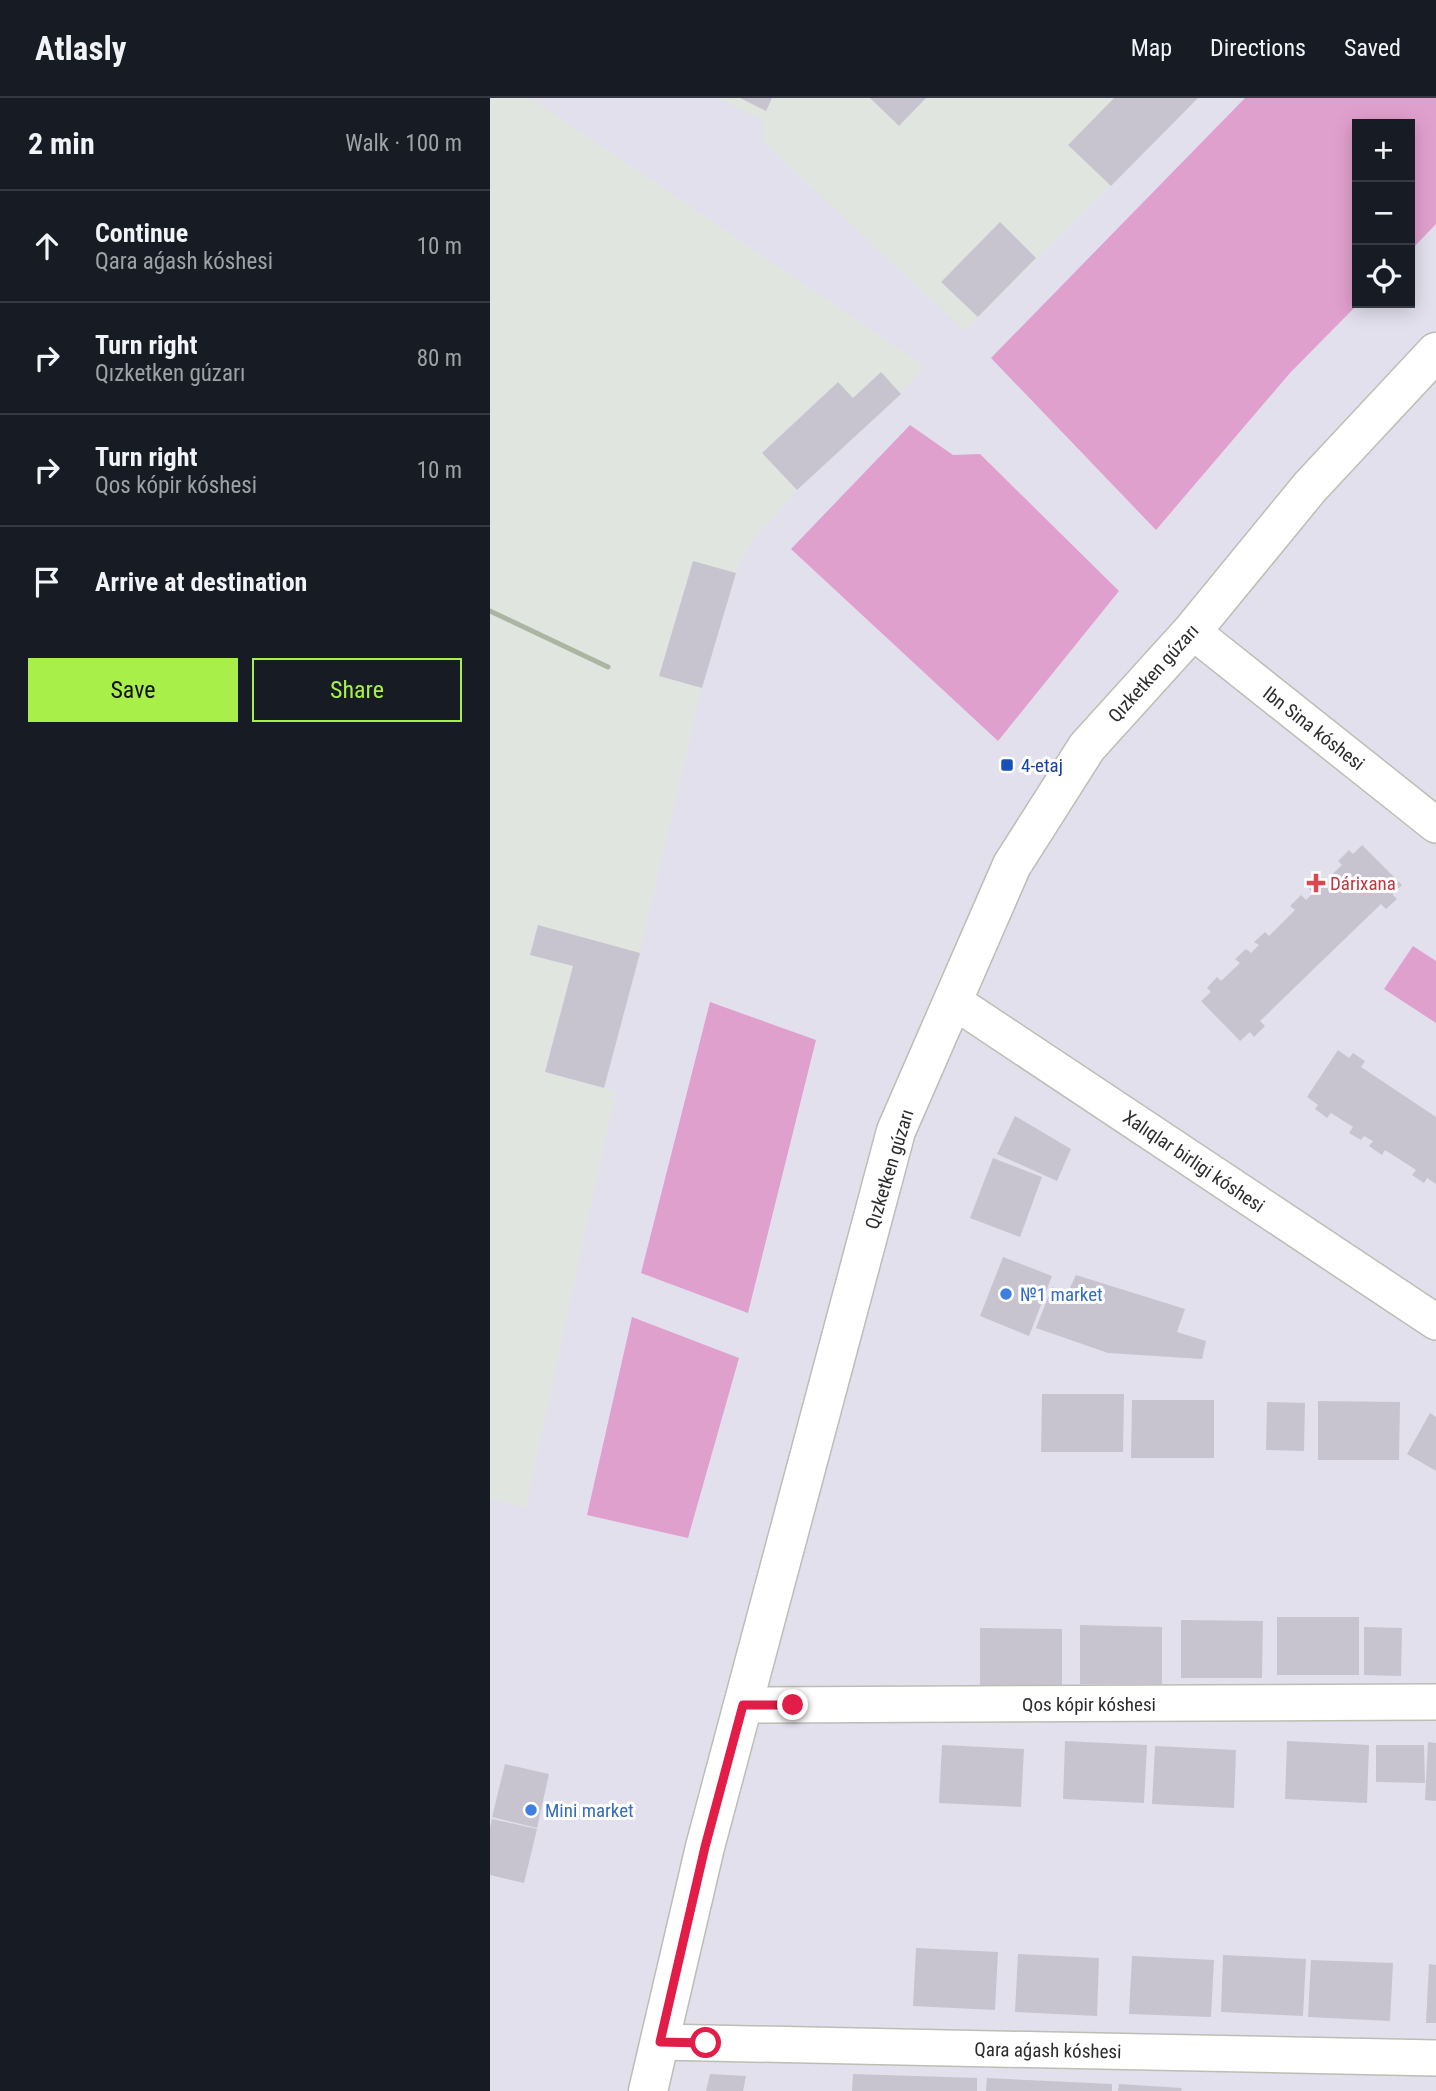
<!DOCTYPE html>
<meta charset="utf-8">
<style>
:root{--surface:#171b24;--page:#20242c;--text:#f1f3f6;--muted:#9ea1a6;--line:#363941;--accent:#a8ef4a}
body{margin:0;font-family:"Roboto Condensed",sans-serif;background:var(--page);color:var(--text)}
.controls{position:absolute;right:21px;top:21px;display:grid;overflow:hidden;border-radius:0px;box-shadow:0 4px 18px #0003}
.controls button{width:63px;height:63px;display:grid;place-items:center;padding:0;border:0;border-bottom:2px solid var(--line);background:var(--surface);color:var(--text);font:35px sans-serif}
.stop{position:absolute;width:21px;height:21px;margin:-16px;border:5px solid #e11d48;border-radius:50%;background:#fff}
.stop.end{background:#e11d48;border-color:#fff;box-shadow:0 2px 7px #0008}
.list{margin:0;padding:0;list-style:none}
h2{display:flex;justify-content:space-between;align-items:center;height:91px;margin:0;padding:0 28px;font-size:30px}
h2 small{font-size:23px;font-weight:400;color:var(--muted)}
.list li{display:grid;grid-template-columns:46px 1fr auto;gap:21px;align-items:center;box-sizing:border-box;height:112px;padding:0 28px;border-top:2px solid var(--line)}
.list b{display:block;font-size:26px;white-space:nowrap}
.list p{margin:0;font-size:23px;white-space:nowrap;color:var(--muted)}
.list em{font-size:23px;font-style:normal;color:var(--muted)}
.actions{display:flex;gap:14px;padding:21px 28px}
.actions a{flex:1;padding:16px 0;border:2px solid var(--accent);border-radius:0px;text-align:center;font-size:24px;color:var(--accent)}
.actions .main{background:var(--accent);color:#111}
.icon{flex:none;width:38px;height:38px;fill:none;stroke:currentColor;stroke-width:2;stroke-linecap:round;stroke-linejoin:round}
.map{position:relative;flex:none;width:946px;height:1993px;overflow:hidden}
header{display:flex;align-items:center;gap:42px;box-sizing:border-box;height:98px;padding:0 35px;background:var(--surface);border-bottom:2px solid var(--line)}
header strong{font-size:33px}
nav{display:flex;gap:38px;margin-inline-start:auto;font-size:24px}
main{display:flex}
aside{flex:1;background:var(--surface)}
.map>svg:first-child{display:block}
</style>
<header>
<strong>Atlasly</strong>
<nav><a>Map</a><a>Directions</a><a>Saved</a></nav>
</header>
<main>
<aside>
<h2>2 min<small>Walk · 100 m</small></h2>
<ul class="list">
<li><svg class="icon" aria-label="ahead" viewBox="0 0 24 24"><path d="M12 20V5M6 11l6-6 6 6"/></svg><div><b>Continue</b><p>Qara aǵash kóshesi</p></div><em>10 m</em></li>
<li><svg class="icon" aria-label="right" viewBox="0 0 24 24"><path d="M7 20v-9h11M14 6l5 5-5 5"/></svg><div><b>Turn right</b><p>Qızketken gúzarı</p></div><em>80 m</em></li>
<li><svg class="icon" aria-label="right" viewBox="0 0 24 24"><path d="M7 20v-9h11M14 6l5 5-5 5"/></svg><div><b>Turn right</b><p>Qos kópir kóshesi</p></div><em>10 m</em></li>
<li><svg class="icon" aria-label="arrive" viewBox="0 0 24 24"><path d="M6 21V4h12l-3 4 3 4H6"/></svg><div><b>Arrive at destination</b></div></li>
</ul>
<div class="actions"><a class="main">Save</a><a>Share</a></div>
</aside>
<div class="map">
<svg width="946" height="1993" viewBox="0 0 946 1993">
<rect width="100%" height="100%" fill="#e2e0ed"/>
<!-- industrial -->
<path fill="#e0e6df" d="M0 0H41L434 268 411 296 307 392 257 450 246 475 203 463 170 578 212 590 150 855 114 990 126 993 36 1409 0 1401Z
M228 0H708L475 233 273 44 274 23Z"/>
<!-- green -->
<path fill="#e0a0ce" d="M755 0H946V126L920 153V26H867V205H869L800 275 666 432 501 260Z
M420 327 463 357 490 356 629 493 508 643 301 451Z
M923 848 946 863V925L894 891Z
M220 904 326 942 258 1215 151 1175Z
M142 1219 249 1260 198 1440 97 1417Z"/>
<!-- building -->
<path fill="#c7c4d0" d="M250 0H282L276 13Z
M380 0H436L409 28Z
M624 0H708L621 88 578 47Z
M510 124 546 160 488 219 451 184Z
M391 274 411 296 307 392 272 355 348 284 363 300Z
M203 463 246 475 212 590 169 578Z
M872 747 912 787 902 796 907 801 896 811 891 806 770 923 775 928 764 939 760 934 750 943 711 903 721 894 717 890 727 879 731 883 750 865 745 861 756 851 761 855 769 847 764 844 775 834 779 838 805 812 800 808 811 797 816 802 823 795 819 791 829 781 833 785 852 767 848 763 859 752 863 756Z
M48 827 150 855 114 990 55 974 83 868 40 857Z
M848 952 859 960 863 955 875 963 871 969 946 1019V1086L937 1080 934 1085 922 1077 926 1072 895 1052 892 1057 879 1048 883 1043 874 1038 871 1042 859 1035 863 1029 841 1015 837 1020 825 1011 828 1007 817 999Z
M525 1018 581 1051 567 1083 507 1056Z
M503 1060 552 1079 530 1139 480 1120Z
M513 1159 562 1178 539 1238 490 1218Z
M586 1177 695 1211 687 1234 716 1243 712 1261 618 1255 546 1230 562 1189 577 1196Z
M552 1296H634L633 1354H551Z
M642 1302H724V1360H641Z
M828 1303 910 1304 909 1362H828Z
M777 1304 815 1305 814 1353 776 1352Z
M940 1315 946 1319V1373L917 1356Z
M787 1519H869V1577H787Z
M691 1522 773 1523 772 1580H691Z
M590 1527 672 1529V1586H590Z
M874 1529 912 1530 911 1578 874 1577Z
M490 1530 572 1531V1589L490 1588Z
M575 1643 657 1647 654 1705 573 1701Z
M797 1643 879 1647 877 1705 795 1701Z
M938 1644 946 1645V1703L935 1702Z
M452 1647 534 1651 531 1709 449 1705Z
M886 1647H934L935 1685 886 1684Z
M665 1648 746 1652 744 1710 662 1706Z
M15 1666 59 1676 47 1730 2 1719Z
M2 1721 47 1731 34 1785 0 1777V1730Z
M426 1850 508 1854 505 1912 423 1908Z
M528 1856 609 1860 607 1918 525 1914Z
M733 1857 816 1861 813 1918 731 1914Z
M642 1858 724 1862 721 1919 639 1916Z
M821 1862 903 1865 900 1923 818 1919Z
M939 1866 946 1867V1925H936Z
M220 1976 256 1978 253 1993H216Z
M363 1976 487 1980V1993H362Z
M497 1980 622 1986V1993H496Z
M629 1986 692 1990 691 1993H628Z"/>
<g fill="none" stroke-linecap="round" stroke-linejoin="round">
<!-- street casing -->
<g stroke="#babfb3" stroke-width="38">
<path id="street" d="M702 533 946 727
M462 902 946 1224
M253 1607 946 1604
M170 1944 946 1960"/>
</g>
<!-- secondary casing -->
<g stroke="#babfb3" stroke-width="41">
<path id="secondary" d="M158 1993 215 1749 406 1033 522 767 597 649 702 533 820 389 946 254"/>
</g>
<!-- street -->
<use href="#street" stroke="#fff" stroke-width="35"/>
<!-- secondary -->
<use href="#secondary" stroke="#fff" stroke-width="38"/>
<!-- rail -->
<path stroke="#acb5a2" stroke-width="5" d="M0 513 118 569"/>
</g>
<g fill="none" stroke-linecap="round" stroke-linejoin="round">
<!-- route -->
<path stroke="#e11d48" stroke-width="9" d="M216 1945 170 1944 215 1749 253 1607H303"/>
</g>
<!-- markers -->
<rect fill="#1a4fb4" stroke="#fff" stroke-width="2.5" x="510" y="660" width="14" height="14" rx="3.5"/>
<path fill="#e0444e" stroke="#fff" stroke-width="2.5" d="M822.5 774.5h7v7h7v7h-7v7h-7v-7h-7v-7h7z"/>
<g fill="#3f7fe0" stroke="#fff" stroke-width="2.5">
<circle cx="516" cy="1196" r="7"/>
<circle cx="41" cy="1712" r="7"/>
</g>
<g text-anchor="middle" stroke-width="6" stroke-linejoin="round" paint-order="stroke">
<!-- street labels -->
<g font-size="19" fill="#2c2c2c" stroke="#fff">
<text transform="translate(663 575) rotate(-48)" y="7">Qızketken gúzarı</text>
<text transform="translate(824 630) rotate(38)" y="7">Ibn Sina kóshesi</text>
<text transform="translate(704 1063) rotate(34)" y="7">Xalıqlar birligi kóshesi</text>
<text transform="translate(399 1071) rotate(-73)" y="7">Qızketken gúzarı</text>
<text x="599" y="1613">Qos kópir kóshesi</text>
<text transform="translate(558 1952) rotate(1)" y="7">Qara aǵash kóshesi</text>
</g>
<!-- transit labels -->
<g font-size="19" fill="#164399" stroke="#fff" text-anchor="start">
<text x="531" y="674">4-etaj</text>
</g>
<!-- health labels -->
<g font-size="19" fill="#be3a42" stroke="#fff" text-anchor="start">
<text x="840" y="792">Dárixana</text>
</g>
<!-- shop labels -->
<g font-size="19" fill="#366cbe" stroke="#fff" text-anchor="start">
<text x="530" y="1203">№1 market</text>
<text x="55" y="1719">Mini market</text>
</g>
</g>
</svg>
<div class="controls">
<button>+</button>
<button>−</button>
<button><svg class="icon" aria-label="locate" viewBox="0 0 24 24"><circle cx="12" cy="12" r="6"/><path d="M12 2v4M12 18v4M2 12h4M18 12h4"/></svg></button>
</div>
<div class="stop" style="left:216px;top:1945px"></div>
<div class="stop end" style="left:303px;top:1607px"></div>
</div>
</main>
